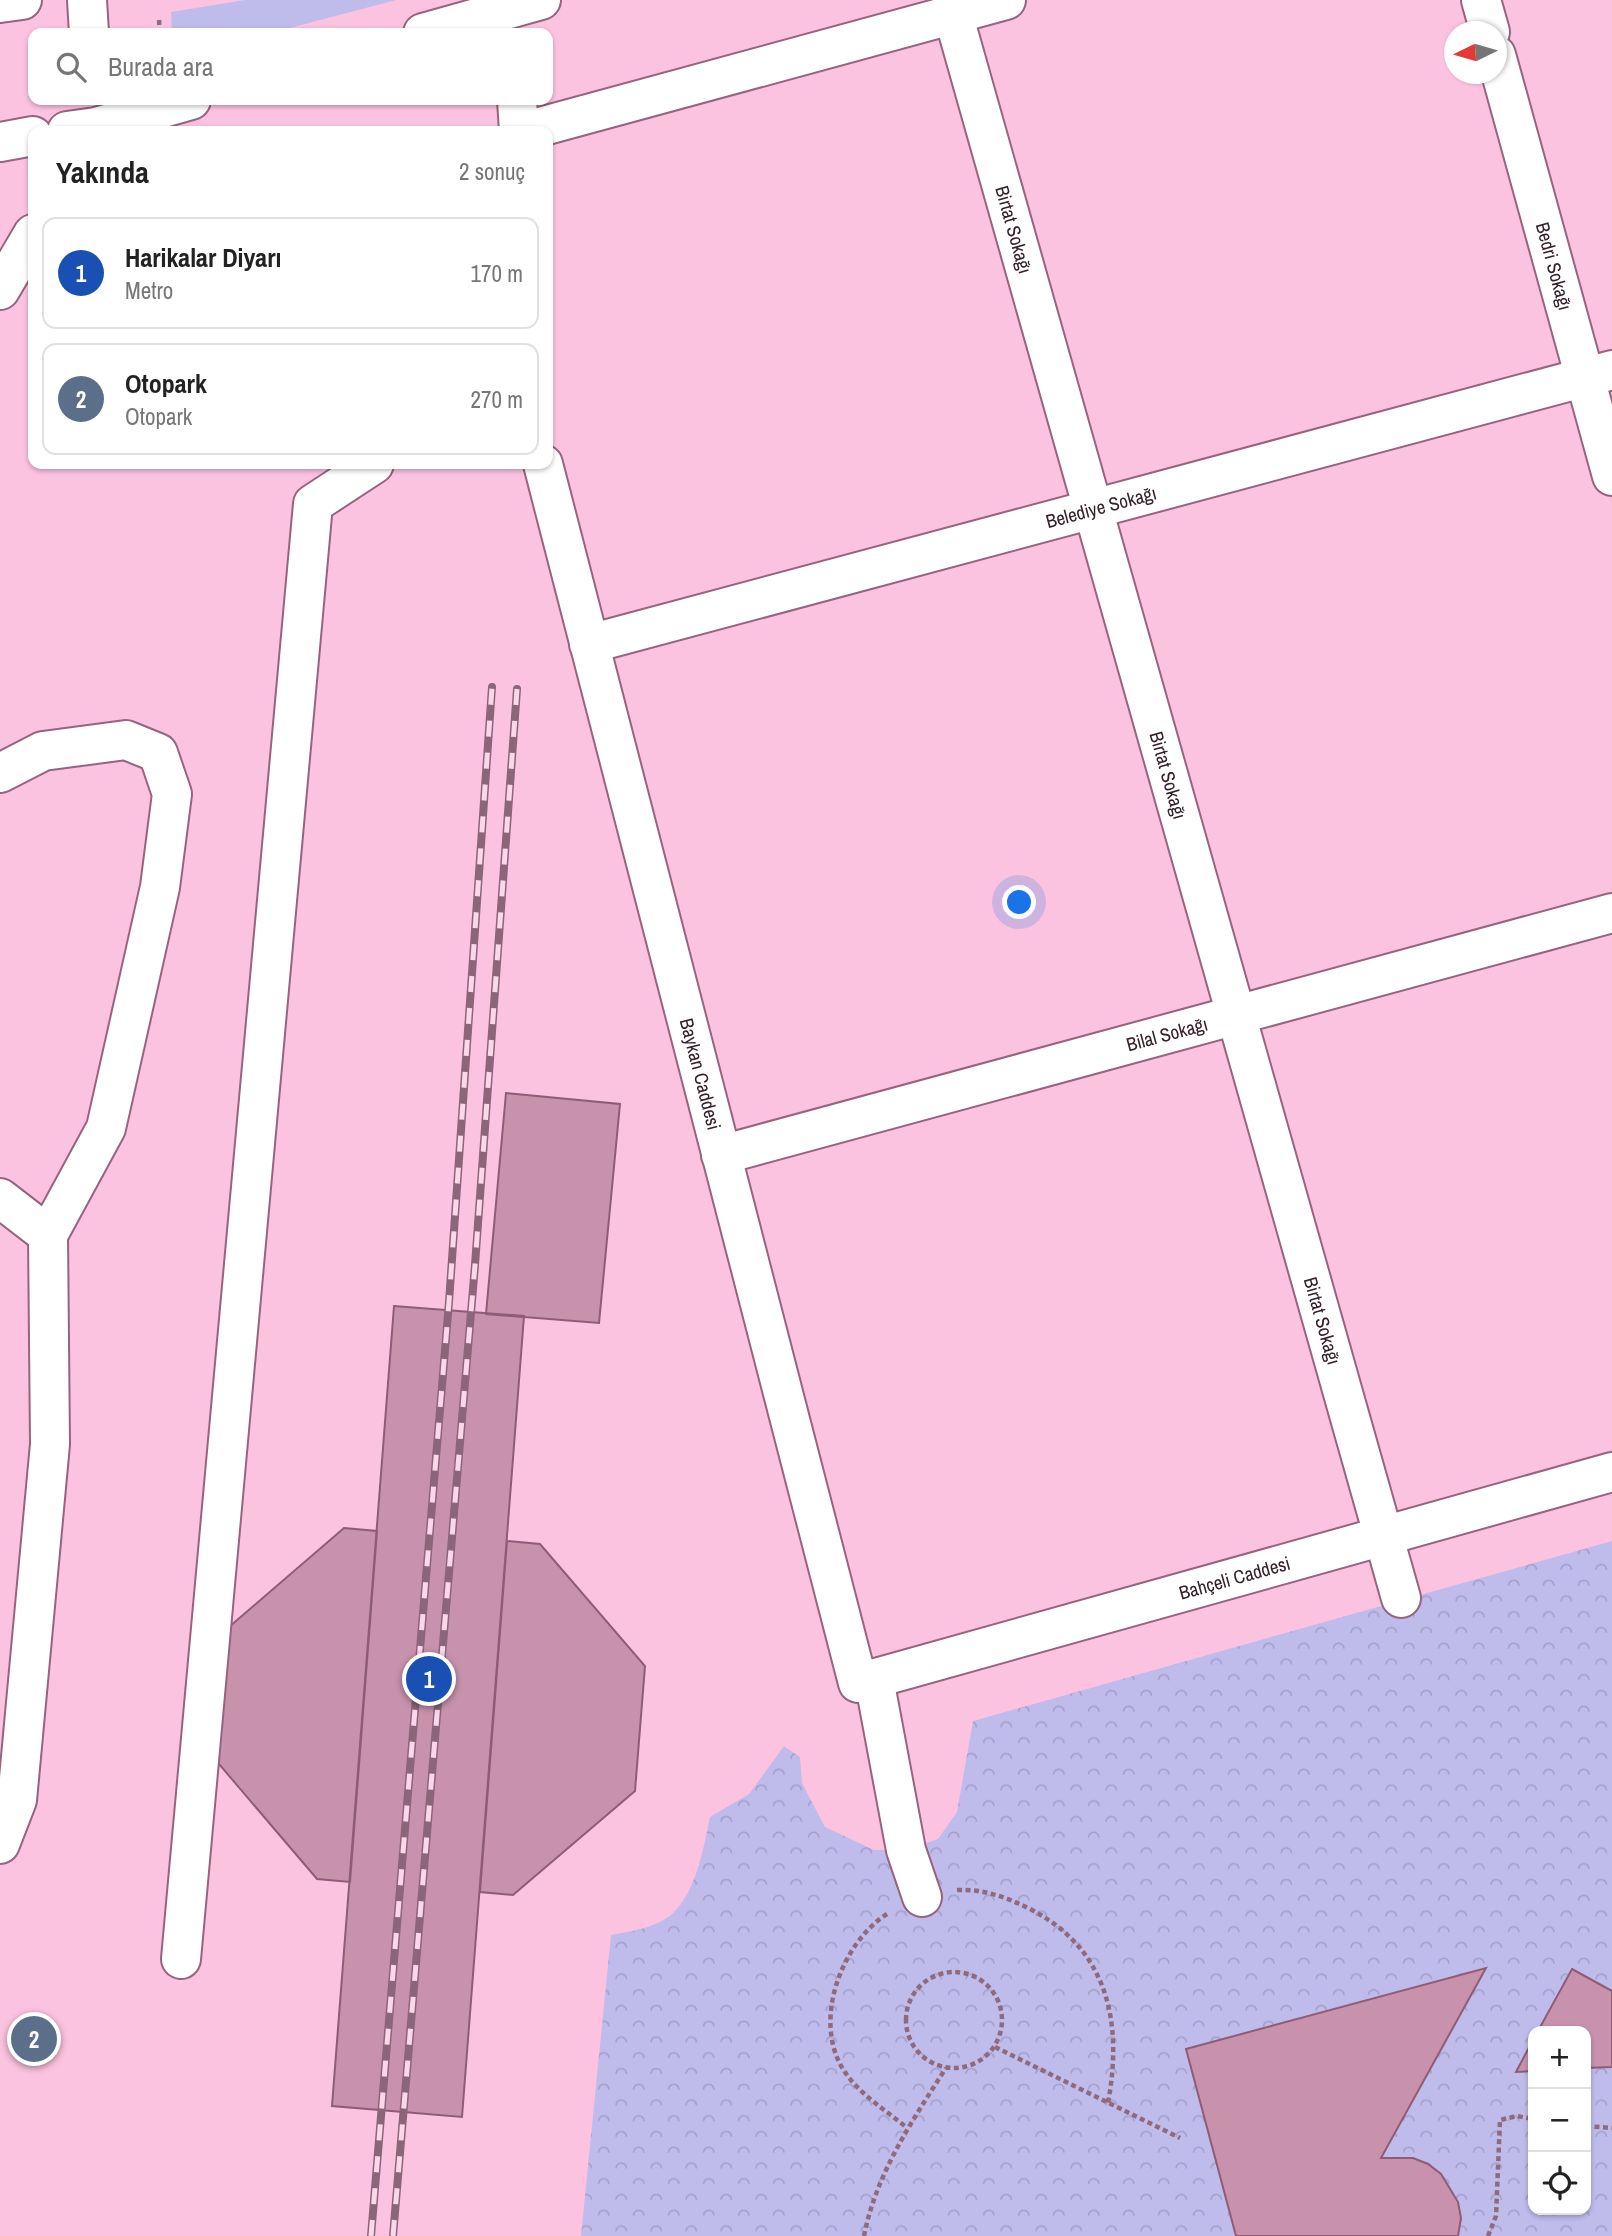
<!DOCTYPE html>
<html lang="tr">
<meta charset="utf-8">
<style>
:root{--surface:#fff;--page:#f6f6f6;--text:#222;--muted:#767676;--line:#e0e0e0;--accent:#2563eb}
body{margin:0;font-family:"Archivo Narrow",sans-serif;background:var(--page);color:var(--text)}
.controls{position:absolute;right:21px;bottom:21px;display:grid;overflow:hidden;border-radius:14px;box-shadow:0 2px 5px #0004}
.controls button{width:63px;height:63px;display:grid;place-items:center;padding:0;border:0;border-bottom:2px solid var(--line);background:var(--surface);color:var(--text);font:35px sans-serif}
.compass{position:absolute;left:1444px;top:21px;width:63px;height:63px;border-radius:50%;background:var(--surface);box-shadow:0 2px 5px #0004;rotate:265deg}
.you{position:absolute;left:1020px;top:903px;width:24px;height:24px;margin:-18px;border:5px solid #fff;border-radius:50%;background:#1a73e8;box-shadow:0 0 0 10px #1a73e833}
.badge{display:grid;place-items:center;width:46px;height:46px;border-radius:50%;background:var(--accent);color:#fff;font-size:23px;font-weight:700}
.pin{position:absolute;translate:-50% -50%;border:4px solid #fff;box-shadow:0 2px 7px #0006}
.list{margin:0;padding:0;list-style:none}
h2{display:flex;justify-content:space-between;align-items:center;height:91px;margin:0;padding:0 28px;font-size:30px}
h2 small{font-size:23px;font-weight:400;color:var(--muted)}
.list li{display:grid;grid-template-columns:46px 1fr auto;gap:21px;align-items:center;box-sizing:border-box;height:112px;margin:0 14px 14px;padding:0 14px;border:2px solid var(--line);border-radius:14px}
.list b{display:block;font-size:26px;white-space:nowrap}
.list p{margin:0;font-size:23px;white-space:nowrap;color:var(--muted)}
.list em{font-size:23px;font-style:normal;color:var(--muted)}
.icon{flex:none;width:38px;height:38px;fill:none;stroke:currentColor;stroke-width:2;stroke-linecap:round;stroke-linejoin:round}
.map{position:relative;flex:none;width:1612px;height:2236px;overflow:hidden}
.search{position:absolute;background:var(--surface);box-shadow:0 2px 5px #0004;left:28px;top:28px;width:525px;height:77px;display:flex;align-items:center;gap:18px;box-sizing:border-box;padding:0 24px;border-radius:14px;color:var(--muted);font-size:26px}
.panel{position:absolute;background:var(--surface);box-shadow:0 2px 5px #0004;left:28px;top:126px;width:525px;height:343px;border-radius:14px}
.map>svg:first-child{display:block}
</style>
<div class="map">
<svg width="1612" height="2236" viewBox="0 0 1612 2236">
<defs>
<pattern id="park-crowns" width="20" height="18" patternUnits="userSpaceOnUse" patternTransform="scale(1.75)"><rect width="20" height="18" fill="#bfbcec"/><path d="M2 6a3 3 0 1 1 6 0M12 15a3 3 0 1 1 6 0" fill="none" stroke="#a5a1cb"/></pattern>
</defs>
<rect width="100%" height="100%" fill="#fcc3e0"/>
<!-- grass -->
<path fill="#bfbcec" d="M245 0H396L271 33H172L171 12Z"/>
<!-- park -->
<path fill="url(#park-crowns)" fill-rule="evenodd" d="M1612 1541V2236H581L611 1935C631 1931 657 1928 673 1913 696 1892 704 1846 710 1817L749 1794 784 1746 800 1757 802 1783 825 1827 874 1850H906L938 1839 957 1812 973 1721ZM1533 2031H1586V2210H1533Z"/>
<!-- building -->
<path fill="#c892ad" stroke="#8e5c76" stroke-width="2" d="M506 1093 620 1104 599 1323 486 1314Z
M394 1306 524 1316 462 2117 332 2106Z
M344 1528 377 1531 350 1882 317 1879 213 1757 222 1633Z
M507 1541 540 1544 645 1666 635 1791 513 1895 480 1892Z
M1486 1968 1381 2158H1413L1428 2164 1441 2174 1458 2202 1461 2218 1458 2236H1236L1186 2049Z
M1572 1969 1612 1991V2067L1586 2068V2031H1538Z
M1533 2040V2071L1516 2072Z"/>
<g fill="none" stroke-linecap="round" stroke-linejoin="round">
<!-- minor casing -->
<g stroke="#96647e" stroke-width="42">
<g id="minor">
<path d="M1481 0 1490 32"/>
<path id="s1" d="M953 14 1401 1598"/>
<path id="s2" d="M1496 55 1612 476"/>
<path d="M517 100 519 131"/>
<path d="M525 131 1006 0"/>
<path id="s3" d="M543 464 858 1683 1612 1472"/>
<path id="s4" d="M589 644 1612 370"/>
<path d="M0 773 43 751 126 740 158 753 172 794 160 887 106 1128 48 1235 50 1444 17 1800 0 1844"/>
<path id="s5" d="M721 1155 1612 913"/>
<path d="M0 1198 48 1235"/>
<path d="M874 1679 906 1850 922 1897"/>
<path d="M181 1959 313 504 374 464"/>
</g>
</g>
<!-- major casing -->
<g stroke="#96647e" stroke-width="42">
<path id="major" d="M87 0 89 33
M0 3 22 0
M423 33 541 0
M67 131 96 127 191 100
M0 142 33 136
M0 290 33 234"/>
</g>
<!-- path -->
<path stroke="#8f6a7d" stroke-width="4.5" stroke-dasharray="5 3.5" stroke-linecap="butt" d="M159 20 160 33
M957 1890C984 1889 1006 1897 1030 1909 1108 1949 1123 2022 1108 2103
M887 1914C840 1944 810 2026 847 2075 862 2096 887 2111 907 2128
M906 2020a48 48 0 1 1 96 0a48 48 0 1 1-96 0Z
M995 2047 1180 2138
M1586 2126 1612 2128
M864 2236C876 2174 912 2121 946 2068
M1488 2236 1496 2216 1500 2120 1517 2116 1533 2119"/>
<!-- minor -->
<use href="#minor" stroke="#fff" stroke-width="38"/>
<!-- major -->
<use href="#major" stroke="#fff" stroke-width="38"/>
<!-- rail casing -->
<g stroke="#8a6678" stroke-width="8">
<path id="rail" d="M371 2236 449 1302 492 687
M393 2236 475 1265 517 689"/>
</g>
<!-- rail -->
<use href="#rail" stroke="#fbd8e9" stroke-width="5" stroke-dasharray="16" stroke-linecap="butt"/>
</g>
<g text-anchor="middle" stroke-width="6" stroke-linejoin="round" paint-order="stroke">
<!-- street labels -->
<g font-size="19" fill="#35202b" stroke="#fbd8e9">
<text dy="7" stroke="none"><textPath href="#s1" startOffset="224">Birtat Sokağı</textPath></text>
<text dy="7" stroke="none"><textPath href="#s2" startOffset="219">Bedri Sokağı</textPath></text>
<text dy="7" stroke="none"><textPath href="#s4" startOffset="530">Belediye Sokağı</textPath></text>
<text dy="7" stroke="none"><textPath href="#s1" startOffset="791">Birtat Sokağı</textPath></text>
<text dy="7" stroke="none"><textPath href="#s5" startOffset="462">Bilal Sokağı</textPath></text>
<text dy="7" stroke="none"><textPath href="#s3" startOffset="630">Baykan Caddesi</textPath></text>
<text dy="7" stroke="none"><textPath href="#s1" startOffset="1358">Birtat Sokağı</textPath></text>
<text dy="7" stroke="none"><textPath href="#s3" startOffset="1650">Bahçeli Caddesi</textPath></text>
</g>
</g>
</svg>
<div class="controls">
<button>+</button>
<button>−</button>
<button><svg class="icon" aria-label="locate" viewBox="0 0 24 24"><circle cx="12" cy="12" r="6"/><path d="M12 2v4M12 18v4M2 12h4M18 12h4"/></svg></button>
</div>
<svg class="compass" viewBox="-18 -18 36 36"><path d="M0-13l5 13h-10z" fill="#e53935"/><path d="M0 13l5-13h-10z" fill="#767676"/></svg>
<div class="you"></div>
<div class="pin badge" style="left:429px;top:1679px;background:#1a4fb4">1</div>
<div class="pin badge" style="left:34px;top:2039px;background:#5c6f8a">2</div>
<div class="search"><svg class="icon" aria-label="search" viewBox="0 0 24 24"><circle cx="10" cy="10" r="6"/><path d="M15 15l6 6"/></svg>Burada ara</div>
<section class="panel">
<h2>Yakında<small>2 sonuç</small></h2>
<ul class="list">
<li><span class="badge" style="background:#1a4fb4">1</span><div><b>Harikalar Diyarı</b><p>Metro</p></div><em>170 m</em></li>
<li><span class="badge" style="background:#5c6f8a">2</span><div><b>Otopark</b><p>Otopark</p></div><em>270 m</em></li>
</ul>
</section>
</div>
